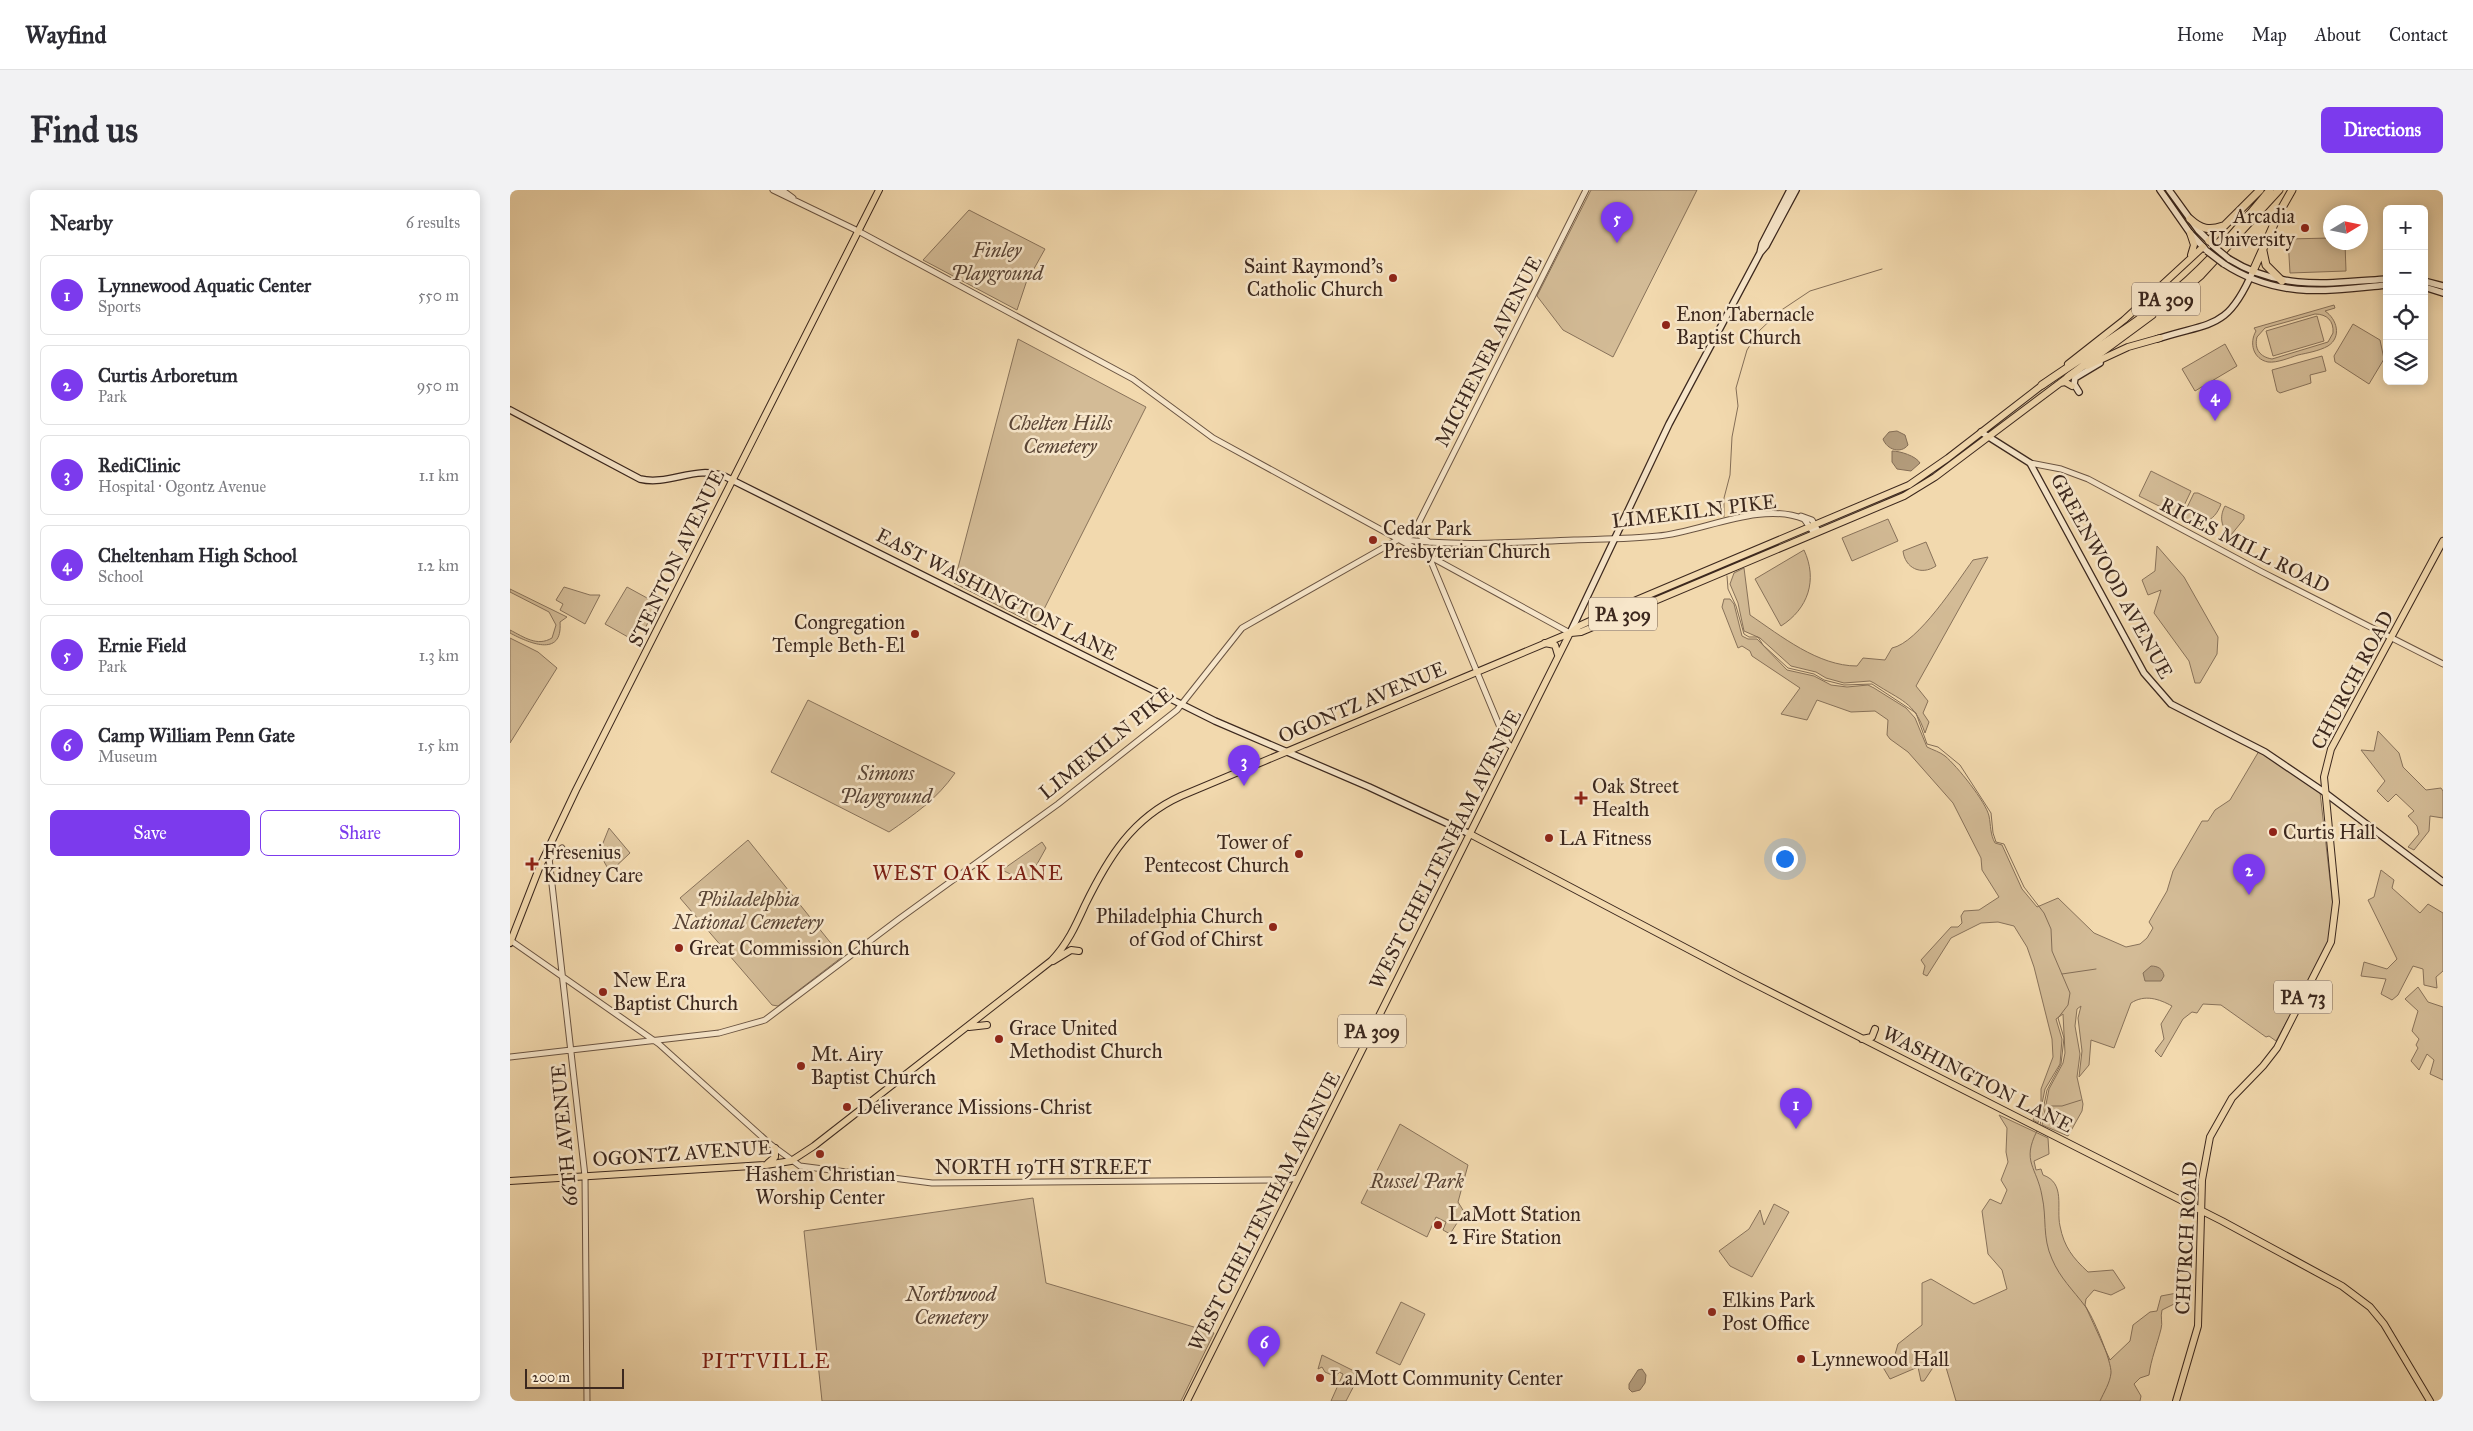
<!DOCTYPE html>
<meta charset="utf-8">
<style>
:root{--surface:#fff;--page:#f2f2f3;--text:#2b2b33;--muted:#7c7c81;--line:#e1e1e2;--accent:#7c3aed}
body{margin:0;font-family:"IM FELL Great Primer",serif;background:var(--page);color:var(--text)}
.controls{position:absolute;right:15px;top:15px;display:grid;overflow:hidden;border-radius:8px;box-shadow:0 2px 12px #0003}
.controls button{width:45px;height:45px;display:grid;place-items:center;padding:0;border:0;border-bottom:1px solid var(--line);background:var(--surface);color:var(--text);font:25px sans-serif}
.compass{position:absolute;left:1813px;top:15px;width:45px;height:45px;border-radius:50%;background:var(--surface);box-shadow:0 2px 12px #0003;rotate:80deg}
.scale{position:absolute;left:15px;bottom:12px;width:99px;box-sizing:border-box;padding-left:5px;border:2px solid #3c281e;border-top:0;font-size:14px;line-height:18px;white-space:nowrap;color:#3c281e;-webkit-text-stroke:4px #f7e6ca;paint-order:stroke}
.you{position:absolute;left:1274px;top:668px;width:18px;height:18px;margin:-12px;border:4px solid #fff;border-radius:50%;background:#1a73e8;box-shadow:0 0 0 8px #1a73e833}
.badge{display:grid;place-items:center;width:32px;height:32px;border-radius:50%;background:var(--accent);color:#fff;font-size:16px;font-weight:700}
.pin{position:absolute;translate:-50% -41px;filter:drop-shadow(0 1px 2px #0008)}
.pin::after{content:'';position:absolute;top:26px;width:18px;height:15px;background:inherit;clip-path:polygon(0 0,100% 0,50% 100%)}
.list{margin:0;padding:0;list-style:none}
h2{display:flex;justify-content:space-between;align-items:center;height:65px;margin:0;padding:0 20px;font-size:21px}
h2 small{font-size:16px;font-weight:400;color:var(--muted)}
.list li{display:grid;grid-template-columns:32px 1fr auto;gap:15px;align-items:center;box-sizing:border-box;height:80px;margin:0 10px 10px;padding:0 10px;border:1px solid var(--line);border-radius:8px}
.list b{display:block;font-size:19px;white-space:nowrap}
.list p{margin:0;font-size:16px;white-space:nowrap;color:var(--muted)}
.list em{font-size:16px;font-style:normal;color:var(--muted)}
.actions{display:flex;gap:10px;padding:15px 20px}
.actions a{flex:1;padding:11px 0;border:1px solid var(--accent);border-radius:8px;text-align:center;font-size:18px;color:var(--accent)}
.actions .main{background:var(--accent);color:#fff}
.icon{flex:none;width:28px;height:28px;fill:none;stroke:currentColor;stroke-width:2;stroke-linecap:round;stroke-linejoin:round}
.map{position:relative;flex:none;width:1933px;height:1211px;overflow:hidden;border-radius:8px}
header{display:flex;align-items:center;gap:30px;box-sizing:border-box;height:70px;padding:0 25px;background:var(--surface);border-bottom:1px solid var(--line)}
header strong{font-size:24px}
nav{display:flex;gap:28px;margin-inline-start:auto;font-size:18px}
.intro{display:flex;align-items:center;justify-content:space-between;box-sizing:border-box;height:120px;padding:0 30px}
h1{margin:0;font-size:35px}
.button{padding:12px 22px;border-radius:8px;background:var(--accent);color:#fff;font-size:18px;font-weight:700}
main{display:flex;gap:30px;padding:0 30px}
aside{flex:1;background:var(--surface);border-radius:8px;box-shadow:0 2px 12px #0003}
.map>svg:first-child{display:block}
</style>
<header>
<strong>Wayfind</strong>
<nav><a>Home</a><a>Map</a><a>About</a><a>Contact</a></nav>
</header>
<div class="intro"><h1>Find us</h1><a class="button">Directions</a></div>
<main>
<aside>
<h2>Nearby<small>6 results</small></h2>
<ul class="list">
<li><span class="badge">1</span><div><b>Lynnewood Aquatic Center</b><p>Sports</p></div><em>550 m</em></li>
<li><span class="badge">2</span><div><b>Curtis Arboretum</b><p>Park</p></div><em>950 m</em></li>
<li><span class="badge">3</span><div><b>RediClinic</b><p>Hospital · Ogontz Avenue</p></div><em>1.1 km</em></li>
<li><span class="badge">4</span><div><b>Cheltenham High School</b><p>School</p></div><em>1.2 km</em></li>
<li><span class="badge">5</span><div><b>Ernie Field</b><p>Park</p></div><em>1.3 km</em></li>
<li><span class="badge">6</span><div><b>Camp William Penn Gate</b><p>Museum</p></div><em>1.5 km</em></li>
</ul>
<div class="actions"><a class="main">Save</a><a>Share</a></div>
</aside>
<div class="map">
<svg width="1933" height="1211" viewBox="0 0 1933 1211">
<rect width="100%" height="100%" fill="#f2d9ae"/>
<filter id="stains"><feTurbulence type="fractalNoise" baseFrequency=".004" numOctaves="4"/><feColorMatrix values="0 0 0 0 .2 0 0 0 0 .09 0 0 0 0 .02 0 0 0 .5 -.17"/></filter>
<radialGradient id="worn" r=".72"><stop offset=".6" stop-color="#630" stop-opacity="0"/><stop offset="1" stop-color="#630" stop-opacity=".3"/></radialGradient>
<!-- green -->
<path fill="#d3bb96" stroke="#88725a" fill-rule="evenodd" d="M1081 0H1187L1103 167 1053 140 1027 106Z
M459 20 535 59 516 93 507 120 413 70Z
M1820 48V52L1835 53 1836 81 1780 83 1778 49Z
M1824 115 1825 118 1815 121C1827 129 1832 147 1818 156 1809 161 1797 163 1788 165 1779 168 1767 173 1758 172 1743 169 1739 153 1746 141L1744 138ZM1805 124C1817 124 1824 131 1823 143L1818 152 1762 169C1750 167 1744 159 1747 147L1755 138Z
M1807 126 1814 151 1763 166 1756 141Z
M1843 134 1870 150 1874 169 1859 194 1825 172 1824 166Z
M508 149 636 217 526 435 444 393Z
M1715 154 1727 176 1685 201 1672 179Z
M1812 166 1816 181 1800 185 1801 193 1770 203 1767 201 1762 180Z
M1641 281 1681 301 1669 326 1629 306Z
M1684 303H1688L1711 314C1705 332 1688 339 1671 330Z
M1715 316 1734 325V329L1721 345C1711 338 1709 327 1715 316Z
M1378 329 1388 351 1342 371 1332 348Z
M1416 352 1426 376C1411 386 1395 378 1393 361Z
M1647 356 1674 387 1708 447 1707 464 1690 493H1685L1679 471 1644 423 1651 400 1638 405 1632 390 1645 381Z
M1294 360C1308 390 1298 419 1271 436L1245 389Z
M1478 367 1406 496 1418 511 1413 523 1419 532 1415 543C1404 511 1391 511 1364 493L1360 491 1334 493 1316 488 1306 482 1281 476 1250 448 1234 441 1228 413 1220 394 1224 383 1234 378 1240 425C1271 446 1308 476 1347 476L1353 468 1375 470 1382 458C1408 453 1447 392 1463 370Z
M54 397 80 405H90L75 434 50 420 53 414 46 410Z
M117 397 148 414 133 442 124 436 118 447 95 434Z
M0 399 57 427 50 432C53 469 17 452 0 443V440C14 447 27 457 42 448L46 435 39 422 0 402Z
M1214 409H1220L1224 414 1232 446 1238 449H1247L1277 480 1304 486 1321 495 1337 497 1358 495 1364 498 1396 518 1405 528 1417 557C1423 560 1430 562 1435 566 1447 576 1476 612 1479 626 1481 636 1480 644 1485 653L1492 655 1512 699 1527 717 1548 708 1584 743 1616 757 1630 754 1637 748 1643 738 1639 732 1657 701 1663 681 1692 631H1698L1705 620 1720 610 1749 561 1810 602 1823 716 1822 741 1813 766 1766 851 1759 846 1756 847 1711 815 1693 814 1687 823 1682 822 1673 829 1651 867 1645 861 1654 849 1651 834 1662 816C1649 809 1635 804 1621 813L1604 858 1581 850 1579 875 1569 887 1572 861 1568 828 1571 816 1567 819 1565 836 1570 864 1567 887 1573 914 1572 921 1558 946 1532 935 1539 899 1553 873 1555 863 1553 824 1546 829 1552 849 1550 874 1535 899 1528 933 1523 930 1531 912V899L1543 867 1542 849 1524 777 1517 757 1504 736 1488 732 1471 733 1441 748 1417 786 1413 784 1415 776 1411 770 1441 737H1448L1452 733 1451 726 1454 721 1469 720 1489 707 1472 680 1471 668 1443 613 1398 562 1380 549 1377 545 1378 530 1365 521 1341 522 1307 510 1297 530 1271 524 1290 498 1242 466 1240 461 1232 456 1228 458 1212 417Z
M0 448 28 462 47 478 0 553Z
M298 510 445 583C427 609 405 624 379 642L261 582Z
M1868 541 1889 563 1893 577 1916 600 1931 598 1933 601V628L1920 626 1919 641 1904 660 1898 657 1909 644 1907 636 1898 626 1904 621 1886 604 1878 612 1867 601 1875 591 1851 560 1864 561Z
M99 638 120 663 100 682 89 663Z
M238 650 332 767 268 816 262 815 170 708Z
M532 652 536 658 517 692 492 680Z
M1871 680 1884 690 1882 698 1910 723 1918 714 1933 723V781L1926 787 1927 798 1914 795 1913 779 1903 776 1888 805 1882 810 1871 804 1876 789 1851 786 1854 772 1877 779 1887 769 1858 710 1864 707Z
M1908 797 1918 812 1933 817V890L1920 884 1924 870 1917 864 1909 880 1901 871 1908 858 1906 855 1909 849 1902 841 1908 821 1895 809Z
M1489 925 1538 948 1539 964 1524 971 1526 980 1531 979 1533 985C1556 993 1546 1018 1550 1036 1554 1057 1563 1068 1578 1082L1603 1080 1615 1098 1601 1105 1584 1100 1576 1109 1575 1115 1600 1170 1620 1151 1623 1135 1640 1122 1647 1121 1651 1106 1667 1103 1666 1113 1652 1120C1650 1127 1653 1133 1651 1139 1647 1155 1641 1169 1639 1185L1630 1188 1624 1194 1631 1206 1630 1211H1446L1435 1174 1424 1176 1414 1191H1411L1408 1177 1380 1189 1371 1174 1384 1168 1388 1154 1412 1135V1093L1421 1089 1464 1114 1497 1099 1492 1080 1478 1064 1472 1021 1480 1009 1491 1014 1497 1000 1491 990 1498 972 1496 962 1497 938Z
M890 934 958 975 948 1012 956 1025 947 1033 940 1044 933 1040 936 1032 926 1027 917 1047 851 1013Z
M523 1008 536 1093 704 1143 671 1211H312L294 1041Z
M1264 1014 1279 1022 1242 1087 1220 1076 1209 1061 1239 1039 1250 1020 1254 1035Z
M891 1112 915 1124 890 1175 866 1163Z
M812 1165 850 1184 836 1211H821L833 1184 829 1182 826 1187 815 1182 812 1177 808 1179Z"/>
<!-- water -->
<path fill="#b49d7d" stroke="#846e57" d="M1387 241 1395 245 1398 255C1391 264 1377 260 1373 249L1379 242Z
M1382 261C1390 261 1406 266 1410 273L1401 281 1387 279 1382 272Z
M1641 776C1648 776 1653 779 1654 786L1651 791H1635L1633 783Z
M1132 1179 1136 1185 1135 1193 1130 1200 1122 1202 1119 1199V1194L1128 1180Z"/>
<g fill="none" stroke-linecap="round" stroke-linejoin="round">
<!-- stream -->
<path stroke="#846e57" stroke-width="1" d="M1214 327V308L1220 285 1222 247 1228 216 1226 198 1237 160 1249 141 1270 121 1300 101 1372 79
M1217 386 1218 399 1226 416 1234 444 1239 447H1248L1253 455 1278 478 1304 484 1314 490 1334 495 1362 494 1406 523 1417 554 1428 557 1450 575 1481 623 1483 643 1486 652 1494 654 1514 697 1534 723 1541 739 1542 761 1560 803 1558 815 1548 828 1554 848 1551 874 1537 900 1530 935
M1552 784 1586 779
M1535 916H1552L1571 910
M1527 941C1511 972 1527 977 1532 1006 1537 1028 1532 1047 1542 1069 1550 1088 1563 1100 1575 1116 1582 1124 1602 1172 1601 1183 1600 1193 1594 1202 1590 1211"/>
<!-- tertiary casing -->
<g stroke="#6a5442" stroke-width="7">
<path id="tertiary" d="M263 0 348 41 623 189 703 248 1060 443
M272 0 283 8
M1520 273 1551 279 1578 289 1752 382 1933 474
M1291 326 1302 330 1308 341
M905 342 919 352
M893 348 900 346 906 341 907 336 1076 0
M920 369 989 535 998 554 1003 558
M38 659 75 986 77 1211
M39 669 52 658
M0 750 149 854 260 954 290 976 422 993 775 990 788 988
M0 867 209 843 255 830 389 729 548 614 667 520 732 438 889 349C947 357 1006 352 1064 350 1092 349 1120 349 1148 346 1192 342 1250 311 1294 329L1304 343"/>
</g>
<!-- secondary casing -->
<g stroke="#3c281e" stroke-width="8">
<path id="secondary" d="M1650 0 1680 43 1695 59
M1659 0 1688 40 1701 53
M1250 63 1256 56 1286 0
M1719 69C1770 101 1820 93 1877 89
M1714 74C1768 109 1816 101 1877 95
M1914 91 1933 96
M1914 97 1933 103
M1647 149C1702 131 1717 141 1743 81
M1569 202 1564 194 1565 188 1590 173
M0 220 130 289C160 296 186 274 216 287L705 531 859 597 960 644
M1471 242 1520 273 1634 483 1661 514 1755 562 1814 602 1933 692
M1060 443 1159 234 1250 63 1252 54 1280 0"/>
</g>
<!-- primary casing -->
<g stroke="#3c281e" stroke-width="8">
<path id="primary" d="M960 644 1231 787 1712 1031 1832 1096 1860 1117 1874 1134 1920 1211
M0 753 30 676 66 600 369 0
M543 771 561 760 569 761
M459 837 477 835
M1352 849 1362 847 1365 839
M258 973 265 967V958
M0 991 256 975 281 971 304 956 541 771C557 755 566 735 575 715 598 668 622 628 671 606L1060 443
M1666 1211 1688 1136 1692 990 1700 947 1722 908 1753 876 1767 858 1821 752 1826 712 1814 587 1821 559 1933 351"/>
</g>
<!-- trunk casing -->
<g stroke="#3c281e" stroke-width="8">
<path id="trunk" d="M1680 43 1684 55 1681 65
M1558 174 1614 130 1693 57
M1577 176 1618 157 1650 148
M1550 193 1555 192 1562 196
M1061 443 1071 442 1394 306 1425 287 1562 184
M1035 453 1045 455 1048 465
M677 1211 1060 443 1069 436 1117 414 1399 295 1438 268 1535 193"/>
</g>
<!-- motorway casing -->
<g stroke="#3c281e" stroke-width="9">
<path id="motorway" d="M1680 29C1691 39 1699 41 1713 36
M1699 51 1750 0
M1753 61 1756 75 1772 91
M1743 81 1769 23 1782 0
M1658 113 1691 85 1769 0
M1558 187 1642 125
M1532 195C1581 161 1634 130 1678 90 1708 63 1734 31 1760 0"/>
</g>
<!-- tertiary -->
<use href="#tertiary" stroke="#f7e6ca" stroke-width="5"/>
<!-- secondary -->
<use href="#secondary" stroke="#f7e6ca" stroke-width="5.5"/>
<!-- primary -->
<use href="#primary" stroke="#f2d9ae" stroke-width="6"/>
<!-- trunk -->
<use href="#trunk" stroke="#f2d9ae" stroke-width="6"/>
<!-- motorway -->
<use href="#motorway" stroke="#f2d9ae" stroke-width="7"/>
<!-- secondary-bridge casing -->
<g stroke="#3c281e" stroke-width="8" stroke-linecap="butt">
<path id="secondary-bridge" d="M1702 55 1719 69
M1697 61 1714 74"/>
</g>
<!-- secondary-bridge -->
<use href="#secondary-bridge" stroke="#f7e6ca" stroke-width="5.5"/>
</g>
<!-- markers -->
<g fill="#8f2418" stroke="#f7e6ca" stroke-width="2">
<circle cx="1795" cy="38" r="5"/>
<circle cx="883" cy="88" r="5"/>
<circle cx="1156" cy="135" r="5"/>
<circle cx="863" cy="350" r="5"/>
<circle cx="405" cy="444" r="5"/>
<path d="M1068.5 600.5h5v5h5v5h-5v5h-5v-5h-5v-5h5z"/>
<circle cx="1763" cy="642" r="5"/>
<circle cx="1039" cy="648" r="5"/>
<circle cx="789" cy="664" r="5"/>
<path d="M19.5 666.5h5v5h5v5h-5v5h-5v-5h-5v-5h5z"/>
<circle cx="763" cy="737" r="5"/>
<circle cx="169" cy="758" r="5"/>
<circle cx="93" cy="802" r="5"/>
<circle cx="489" cy="849" r="5"/>
<circle cx="291" cy="876" r="5"/>
<circle cx="337" cy="917" r="5"/>
<circle cx="310" cy="964" r="5"/>
<circle cx="928" cy="1035" r="5"/>
<circle cx="1202" cy="1122" r="5"/>
<circle cx="1291" cy="1169" r="5"/>
<circle cx="810" cy="1188" r="5"/>
</g>
<g text-anchor="middle" stroke-width="5" stroke-linejoin="round" paint-order="stroke">
<!-- shield labels -->
<g fill="#f7e6ca" stroke="#746152" stroke-width="1">
<rect x="1622" y="92.5" width="68" height="33" rx="4"/>
<rect x="1079" y="407.5" width="68" height="33" rx="4"/>
<rect x="1764" y="790.5" width="58" height="33" rx="4"/>
<rect x="828" y="824.5" width="68" height="33" rx="4"/>
</g>
<g font-size="19" font-weight="bold" fill="#3c281e">
<text x="1656" y="116">PA 309</text>
<text x="1113" y="431">PA 309</text>
<text x="1793" y="814">PA 73</text>
<text x="862" y="848">PA 309</text>
</g>
<!-- poi labels -->
<g font-size="20" fill="#3c281e" stroke="#f7e6ca" text-anchor="start">
<text x="1785" y="33" text-anchor="end">Arcadia<tspan x="1785" dy="23">University</tspan></text>
<text x="873" y="83" text-anchor="end">Saint Raymond's<tspan x="873" dy="23">Catholic Church</tspan></text>
<text x="1166" y="131">Enon Tabernacle<tspan x="1166" dy="23">Baptist Church</tspan></text>
<text x="873" y="345">Cedar Park<tspan x="873" dy="23">Presbyterian Church</tspan></text>
<text x="395" y="439" text-anchor="end">Congregation<tspan x="395" dy="23">Temple Beth-El</tspan></text>
<text x="1082" y="603">Oak Street<tspan x="1082" dy="23">Health</tspan></text>
<text x="1773" y="649">Curtis Hall</text>
<text x="1049" y="655">LA Fitness</text>
<text x="779" y="659" text-anchor="end">Tower of<tspan x="779" dy="23">Pentecost Church</tspan></text>
<text x="33" y="669">Fresenius<tspan x="33" dy="23">Kidney Care</tspan></text>
<text x="753" y="733" text-anchor="end">Philadelphia Church<tspan x="753" dy="23">of God of Chirst</tspan></text>
<text x="179" y="765">Great Commission Church</text>
<text x="103" y="797">New Era<tspan x="103" dy="23">Baptist Church</tspan></text>
<text x="499" y="845">Grace United<tspan x="499" dy="23">Methodist Church</tspan></text>
<text x="301" y="871">Mt. Airy<tspan x="301" dy="23">Baptist Church</tspan></text>
<text x="347" y="924">Deliverance Missions-Christ</text>
<text x="310" y="991" text-anchor="middle">Hashem Christian<tspan x="310" dy="23">Worship Center</tspan></text>
<text x="938" y="1031">LaMott Station<tspan x="938" dy="23">2 Fire Station</tspan></text>
<text x="1212" y="1117">Elkins Park<tspan x="1212" dy="23">Post Office</tspan></text>
<text x="1301" y="1176">Lynnewood Hall</text>
<text x="820" y="1195">LaMott Community Center</text>
</g>
<!-- park labels -->
<g font-size="20" font-style="italic" fill="#5a4536" stroke="#f7e6ca">
<text x="487" y="67">Finley<tspan x="487" dy="23">Playground</tspan></text>
<text x="550" y="240">Chelten Hills<tspan x="550" dy="23">Cemetery</tspan></text>
<text x="376" y="590">Simons<tspan x="376" dy="23">Playground</tspan></text>
<text x="238" y="716">Philadelphia<tspan x="238" dy="23">National Cemetery</tspan></text>
<text x="907" y="998">Russel Park</text>
<text x="441" y="1111">Northwood<tspan x="441" dy="23">Cemetery</tspan></text>
</g>
<!-- street labels -->
<g font-size="20" fill="#3c281e" stroke="#f7e6ca">
<text transform="translate(978 161) rotate(-63)" y="7">MICHENER AVENUE</text>
<text transform="translate(1184 321) rotate(-7)" y="7">LIMEKILN PIKE</text>
<text transform="translate(1735 355) rotate(27)" y="7">RICES MILL ROAD</text>
<text transform="translate(166 368) rotate(-64)" y="7">STENTON AVENUE</text>
<text transform="translate(1602 386) rotate(61)" y="7">GREENWOOD AVENUE</text>
<text transform="translate(487 404) rotate(27)" y="7">EAST WASHINGTON LANE</text>
<text transform="translate(1842 490) rotate(-62)" y="7">CHURCH ROAD</text>
<text transform="translate(852 512) rotate(-23)" y="7">OGONTZ AVENUE</text>
<text transform="translate(596 553) rotate(-39)" y="7">LIMEKILN PIKE</text>
<text transform="translate(935 659) rotate(-63)" y="7">WEST CHELTENHAM AVENUE</text>
<text transform="translate(1468 889) rotate(27)" y="7">WASHINGTON LANE</text>
<text transform="translate(54 945) rotate(-95)" y="7">66TH AVENUE</text>
<text transform="translate(172 963) rotate(-4)" y="7">OGONTZ AVENUE</text>
<text x="533" y="984">NORTH 19TH STREET</text>
<text transform="translate(754 1021) rotate(-63)" y="7">WEST CHELTENHAM AVENUE</text>
<text transform="translate(1676 1048) rotate(-87)" y="7">CHURCH ROAD</text>
</g>
<!-- neighbourhood labels -->
<g font-size="21" letter-spacing="1" fill="#7a1f14" stroke="#f7e6ca">
<text x="458" y="690">WEST OAK LANE</text>
<text x="256" y="1178">PITTVILLE</text>
</g>
</g>
<rect width="100%" height="100%" filter="url(#stains)"/>
<rect width="100%" height="100%" fill="url(#worn)"/>
</svg>
<div class="controls">
<button>+</button>
<button>−</button>
<button><svg class="icon" aria-label="locate" viewBox="0 0 24 24"><circle cx="12" cy="12" r="6"/><path d="M12 2v4M12 18v4M2 12h4M18 12h4"/></svg></button>
<button><svg class="icon" aria-label="layers" viewBox="0 0 24 24"><path d="M12 4l9 5-9 5-9-5zM3 14l9 5 9-5"/></svg></button>
</div>
<svg class="compass" viewBox="-18 -18 36 36"><path d="M0-13l5 13h-10z" fill="#e53935"/><path d="M0 13l5-13h-10z" fill="#7c7c81"/></svg>
<div class="scale">200 m</div>
<div class="you"></div>
<div class="pin badge" style="left:1286px;top:939px">1</div>
<div class="pin badge" style="left:1739px;top:705px">2</div>
<div class="pin badge" style="left:734px;top:596px">3</div>
<div class="pin badge" style="left:1705px;top:231px">4</div>
<div class="pin badge" style="left:1107px;top:53px">5</div>
<div class="pin badge" style="left:754px;top:1177px">6</div>
</div>
</main>
